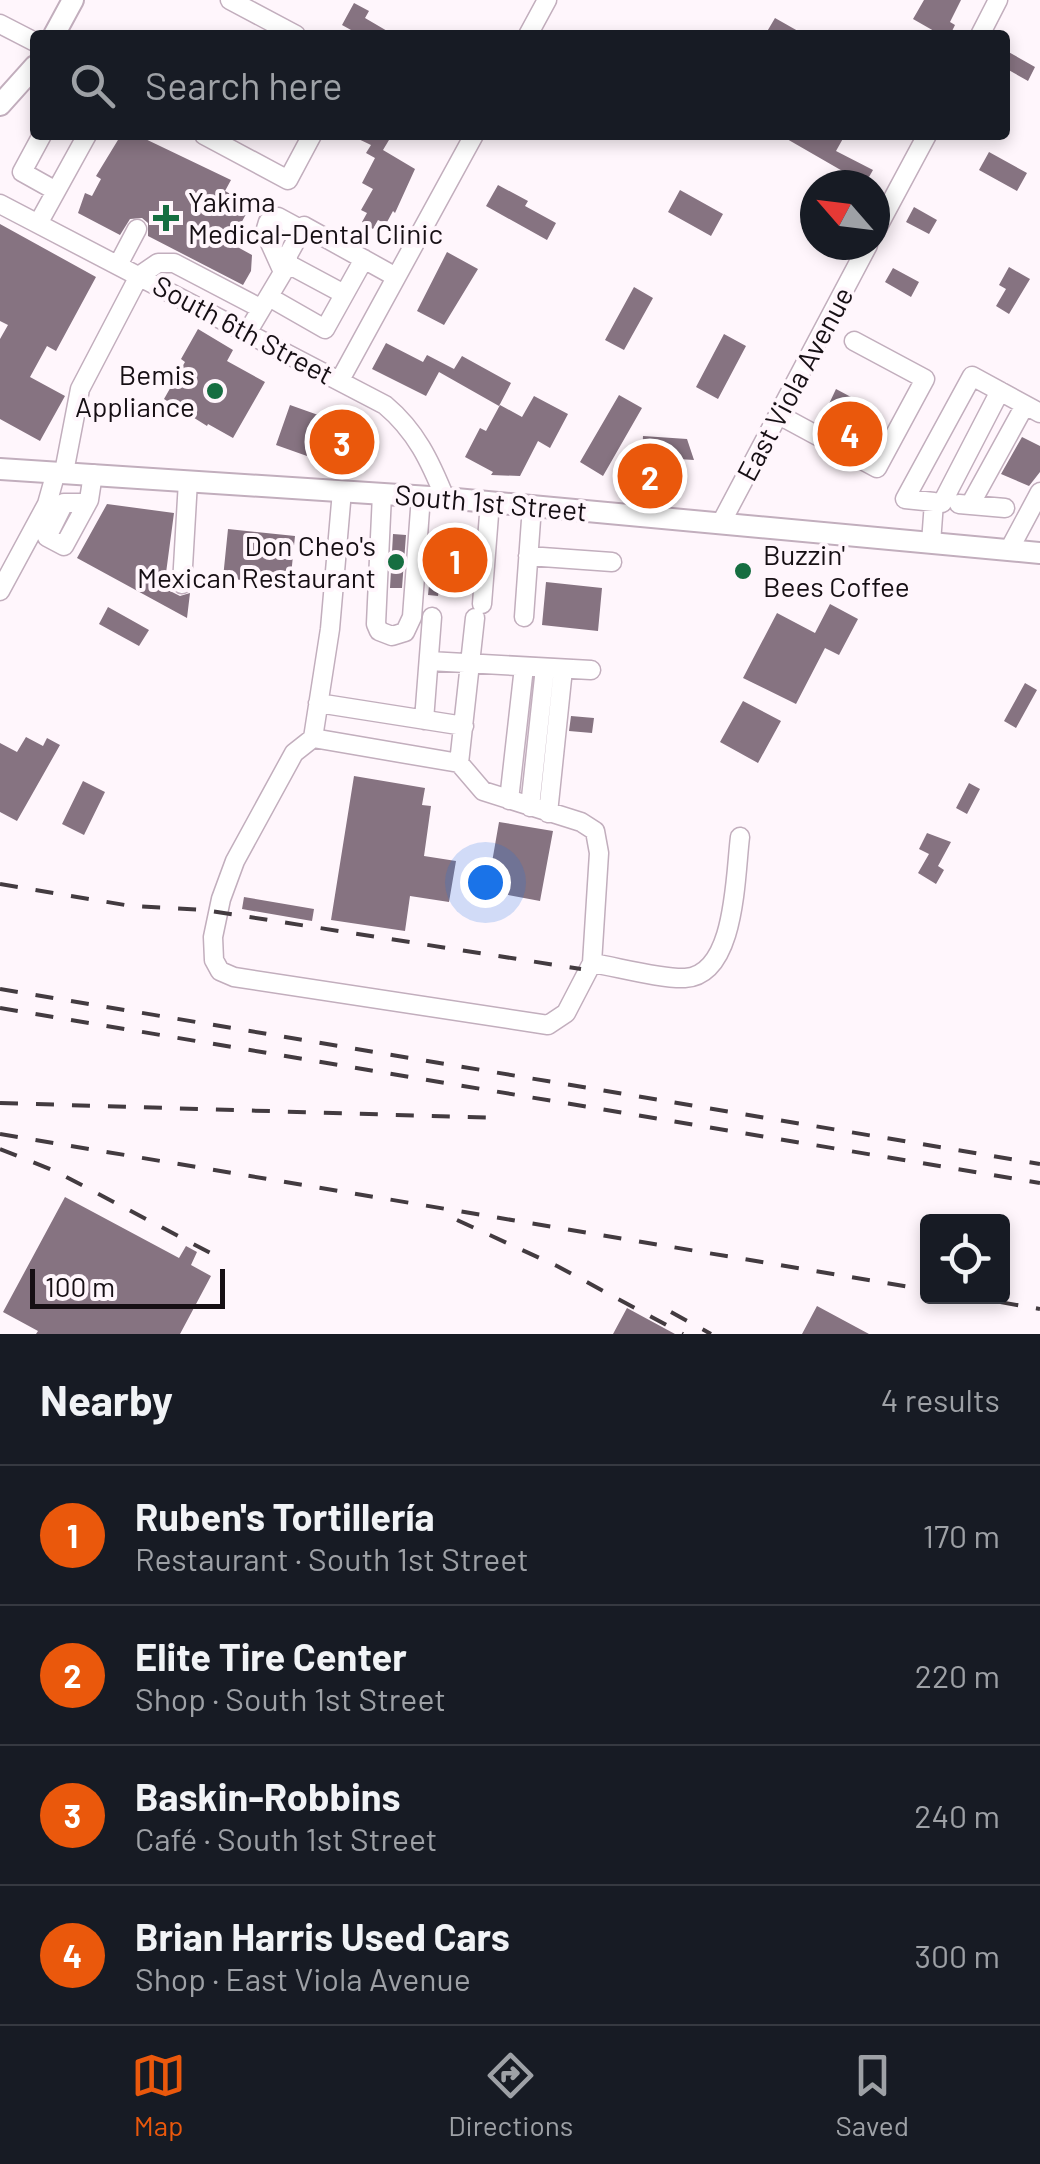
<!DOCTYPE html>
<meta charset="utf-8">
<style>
:root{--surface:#171b24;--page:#20242c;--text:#f1f3f6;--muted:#9ea1a6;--line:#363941;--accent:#ea580c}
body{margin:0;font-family:Barlow,sans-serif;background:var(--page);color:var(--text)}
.controls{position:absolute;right:30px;bottom:30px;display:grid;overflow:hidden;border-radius:10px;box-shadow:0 5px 15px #0003}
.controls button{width:90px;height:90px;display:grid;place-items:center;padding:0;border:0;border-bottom:2px solid var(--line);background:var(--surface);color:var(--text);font:50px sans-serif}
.compass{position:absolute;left:800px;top:170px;width:90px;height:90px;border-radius:50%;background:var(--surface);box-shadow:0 5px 15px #0003;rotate:298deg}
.scale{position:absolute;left:30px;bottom:25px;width:195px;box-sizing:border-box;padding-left:10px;border:5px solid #160f14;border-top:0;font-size:28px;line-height:35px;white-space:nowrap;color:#160f14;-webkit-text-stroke:8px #fff6fc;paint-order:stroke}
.you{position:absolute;left:485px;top:882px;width:35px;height:35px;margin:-25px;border:8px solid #fff;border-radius:50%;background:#1a73e8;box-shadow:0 0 0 15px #1a73e833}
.badge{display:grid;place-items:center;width:65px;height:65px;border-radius:50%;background:var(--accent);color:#fff;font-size:32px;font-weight:700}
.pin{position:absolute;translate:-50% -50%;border:5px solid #fff;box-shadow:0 2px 10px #0006}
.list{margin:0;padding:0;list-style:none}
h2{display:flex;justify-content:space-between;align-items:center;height:130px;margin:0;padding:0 40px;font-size:42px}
h2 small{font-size:32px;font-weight:400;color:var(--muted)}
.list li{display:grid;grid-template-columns:65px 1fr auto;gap:30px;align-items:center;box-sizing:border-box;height:140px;padding:0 40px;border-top:2px solid var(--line)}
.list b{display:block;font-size:38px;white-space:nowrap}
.list p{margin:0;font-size:32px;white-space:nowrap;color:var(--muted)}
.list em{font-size:32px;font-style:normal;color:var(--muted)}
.icon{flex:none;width:55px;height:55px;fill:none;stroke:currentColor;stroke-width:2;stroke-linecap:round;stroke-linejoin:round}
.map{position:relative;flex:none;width:1040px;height:1334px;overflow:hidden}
.search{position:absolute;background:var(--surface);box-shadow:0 5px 15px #0003;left:30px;right:30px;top:30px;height:110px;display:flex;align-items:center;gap:25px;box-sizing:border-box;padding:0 35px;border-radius:10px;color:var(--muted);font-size:38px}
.sheet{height:690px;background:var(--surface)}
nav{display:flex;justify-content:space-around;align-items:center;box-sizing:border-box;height:140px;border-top:2px solid var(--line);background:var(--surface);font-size:28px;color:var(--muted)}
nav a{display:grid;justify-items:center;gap:5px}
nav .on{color:var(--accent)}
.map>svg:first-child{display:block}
</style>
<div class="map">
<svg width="1040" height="1334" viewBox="0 0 1040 1334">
<rect width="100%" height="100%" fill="#fff6fc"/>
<!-- building -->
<path fill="#867381" d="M924 0H961L950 22 955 25 950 35H941L913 19Z
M354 3 369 11 365 18 394 35H360L342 25Z
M775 18 805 35H765Z
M1005 50 1035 67 1028 81 1005 68Z
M121 135H137L231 180 225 191 251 205 233 238 232 244 252 255 251 271 243 285 148 236V223L142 218 130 219 120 235 78 213 85 193 92 196 101 179 96 176Z
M350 135H379L389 140 383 150 415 169 395 213 393 211 386 224 378 220 373 229 362 222 367 213 361 210 373 189 362 183 375 158 366 153 371 145Z
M780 135H845L836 151 873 170 865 184Z
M989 152 1027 173 1017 191 979 170Z
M498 185 528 201 525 206 556 223 547 240 486 206Z
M680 190 723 214 711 236 668 212Z
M914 207 937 220 929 234 906 222Z
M0 224 96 277 56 351 47 346 30 377 65 396 40 441 0 419V339L8 325 0 321Z
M447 252 478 269 444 325 417 311Z
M1009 267 1030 279 1009 314 996 306 1006 289 999 285Z
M893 268 919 282 911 297 885 282Z
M634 287 653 298 624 350 605 340Z
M198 329 233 350 227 361 265 382 233 438 208 424 207 426 164 399 185 362 181 359Z
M724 334 746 346 718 399 696 387Z
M386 343 423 362 427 355 454 369 462 356 511 383 499 406 439 372 426 396 372 369Z
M836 389 881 413 866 441 826 420 833 408 828 406Z
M619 395 642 408 603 476 580 462Z
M534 396 568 414 550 448 538 441 520 476 491 475 493 472 465 457 480 428 486 431 500 405 522 417Z
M290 405 321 416 319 422 341 429 345 421 357 427 339 463 310 448 307 456 276 445Z
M643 436 687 439 694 460 662 458 649 503 642 457Z
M1022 437 1040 446V472L1029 486 1001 474Z
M107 504 174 513 164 588 180 596 190 593 187 618 77 558Z
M228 529 295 536 290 585 223 578Z
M393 534 406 535 402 588H390Z
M434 537 474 541 471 580 441 577 438 596 428 595Z
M546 582 602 588 598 631 542 625Z
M830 604 858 619 839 655 825 648 796 704 743 678 777 613 815 633Z
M108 607 149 630 139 646 99 624Z
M1025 683 1037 690 1016 728 1004 721Z
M743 701 781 721 758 763 720 742Z
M571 716 594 718 592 733 569 731Z
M26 737 43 746 47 738 60 745 17 821 0 812V743L17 752Z
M354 776 425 788 422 805 431 806 424 856 456 861 449 902 410 896 405 931 331 920Z
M83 781 105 792 84 835 62 824Z
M969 783 980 789 967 814 956 808Z
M499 822 553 831 540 901 487 891Z
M927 833 951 842 938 866 944 870 936 884 918 873 929 854 919 849Z
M244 897 314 909 312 921 242 909Z
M65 1197 179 1258 186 1246 197 1252 191 1265 211 1276 180 1334H36L38 1331 3 1312Z
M817 1306 869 1334H802Z
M627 1308 675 1334H613Z"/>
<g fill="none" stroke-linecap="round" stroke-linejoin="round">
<!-- minor casing -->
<g stroke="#c2aebd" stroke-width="21">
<path id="minor" d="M230 0 296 35
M0 24 35 42
M528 35 547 0
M980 35 998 0
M42 135 22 172 56 191
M204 135 288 180 312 135
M0 204 385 405C416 431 430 461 445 498
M39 222 87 135
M875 232 927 135
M288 264 344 294
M118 265 137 229
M283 272 265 232 268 222 278 217 302 230
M269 297 325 329 364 259
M247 333 288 264V255L304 226 396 277
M340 380 474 135
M779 415 877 468 925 379 854 341
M64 472 80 389 139 276 158 263H174L260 308
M342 491 330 629 313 738 294 753 235 861 221 899 213 937 214 960 220 971 234 977 548 1025 566 1013 592 963C617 967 661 979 685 978 736 975 735 876 740 837
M382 494 376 624 379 631 392 636 405 632 412 617 421 496
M87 503H64L47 537 64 546 89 500 93 474
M942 503 1000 391
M959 504 1005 508
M970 505 1025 405
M721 523 868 245
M931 543 934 502 905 499 972 376 1040 413
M1009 550 1040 492
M528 556 612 562
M182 584 188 481
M0 591 47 504 56 472
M482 604 490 502
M524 617 532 506
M429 661 591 670
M318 703 464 726
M424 720 432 617
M313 738 459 763 483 791 581 822 595 831 599 853 592 963
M459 763 475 618
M509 800 524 667
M530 807 545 668
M548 813 563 669"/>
</g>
<!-- major casing -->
<g stroke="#c2aebd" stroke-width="24">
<path id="major" d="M54 35 73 0
M0 105 35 66
M0 469 445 498 1040 553"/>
</g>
<!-- minor -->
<use href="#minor" stroke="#fff" stroke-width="18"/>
<!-- major -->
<use href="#major" stroke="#fff" stroke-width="20"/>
<!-- rail -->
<path stroke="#433b40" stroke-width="4" stroke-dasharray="18 18" stroke-linecap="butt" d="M0 884 131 906 205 910 581 969
M0 989 1040 1164
M0 1008 1040 1183
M0 1103 499 1118
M0 1134 928 1290
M0 1149 55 1171 218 1257
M457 1220 557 1266 683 1334
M965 1296 1040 1309
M671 1312 711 1334"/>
</g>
<!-- markers -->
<g fill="#166e41" stroke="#fff6fc" stroke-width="4">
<path d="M161 203h10v10h10v10h-10v10h-10v-10h-10v-10h10z"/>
<circle cx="215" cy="391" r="10"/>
<circle cx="396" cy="562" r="10"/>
<circle cx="743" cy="571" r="10"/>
</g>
<g text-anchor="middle" stroke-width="8" stroke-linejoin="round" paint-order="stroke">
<!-- poi labels -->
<g font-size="28" fill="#160f14" stroke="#fff6fc" text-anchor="start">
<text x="188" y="212">Yakima<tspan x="188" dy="32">Medical-Dental Clinic</tspan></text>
<text x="195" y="385" text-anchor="end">Bemis<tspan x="195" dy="32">Appliance</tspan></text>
<text x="376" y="556" text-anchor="end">Don Cheo's<tspan x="376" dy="32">Mexican Restaurant</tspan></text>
<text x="763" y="565">Buzzin'<tspan x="763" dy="32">Bees Coffee</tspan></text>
</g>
<!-- street labels -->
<g font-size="28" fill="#160f14" stroke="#fff6fc">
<text transform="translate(243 330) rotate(28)" y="10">South 6th Street</text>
<text transform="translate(795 384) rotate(-62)" y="10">East Viola Avenue</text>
<text transform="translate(491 503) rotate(5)" y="10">South 1st Street</text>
</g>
</g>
</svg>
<div class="controls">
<button><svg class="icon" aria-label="locate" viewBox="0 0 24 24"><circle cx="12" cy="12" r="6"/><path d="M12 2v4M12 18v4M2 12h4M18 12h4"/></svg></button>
</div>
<svg class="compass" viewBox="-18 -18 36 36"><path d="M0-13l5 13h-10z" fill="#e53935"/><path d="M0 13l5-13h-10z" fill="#9ea1a6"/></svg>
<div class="scale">100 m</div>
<div class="you"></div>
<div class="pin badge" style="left:455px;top:560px">1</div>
<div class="pin badge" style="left:650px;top:476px">2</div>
<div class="pin badge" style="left:342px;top:442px">3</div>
<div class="pin badge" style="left:850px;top:434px">4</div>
<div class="search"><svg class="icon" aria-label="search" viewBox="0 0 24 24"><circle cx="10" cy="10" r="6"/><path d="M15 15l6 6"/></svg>Search here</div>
</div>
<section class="sheet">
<h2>Nearby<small>4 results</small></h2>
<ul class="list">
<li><span class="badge">1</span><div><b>Ruben's Tortillería</b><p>Restaurant · South 1st Street</p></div><em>170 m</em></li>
<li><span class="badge">2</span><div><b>Elite Tire Center</b><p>Shop · South 1st Street</p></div><em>220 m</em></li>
<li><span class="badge">3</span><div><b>Baskin-Robbins</b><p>Café · South 1st Street</p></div><em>240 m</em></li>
<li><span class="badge">4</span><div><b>Brian Harris Used Cars</b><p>Shop · East Viola Avenue</p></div><em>300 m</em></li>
</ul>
</section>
<nav>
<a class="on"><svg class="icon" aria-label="map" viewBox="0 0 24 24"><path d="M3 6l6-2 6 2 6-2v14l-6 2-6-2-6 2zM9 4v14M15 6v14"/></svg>Map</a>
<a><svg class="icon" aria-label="directions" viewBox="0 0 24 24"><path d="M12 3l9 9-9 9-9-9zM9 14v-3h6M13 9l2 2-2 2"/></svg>Directions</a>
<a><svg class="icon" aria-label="saved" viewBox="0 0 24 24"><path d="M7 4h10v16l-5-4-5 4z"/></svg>Saved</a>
</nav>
